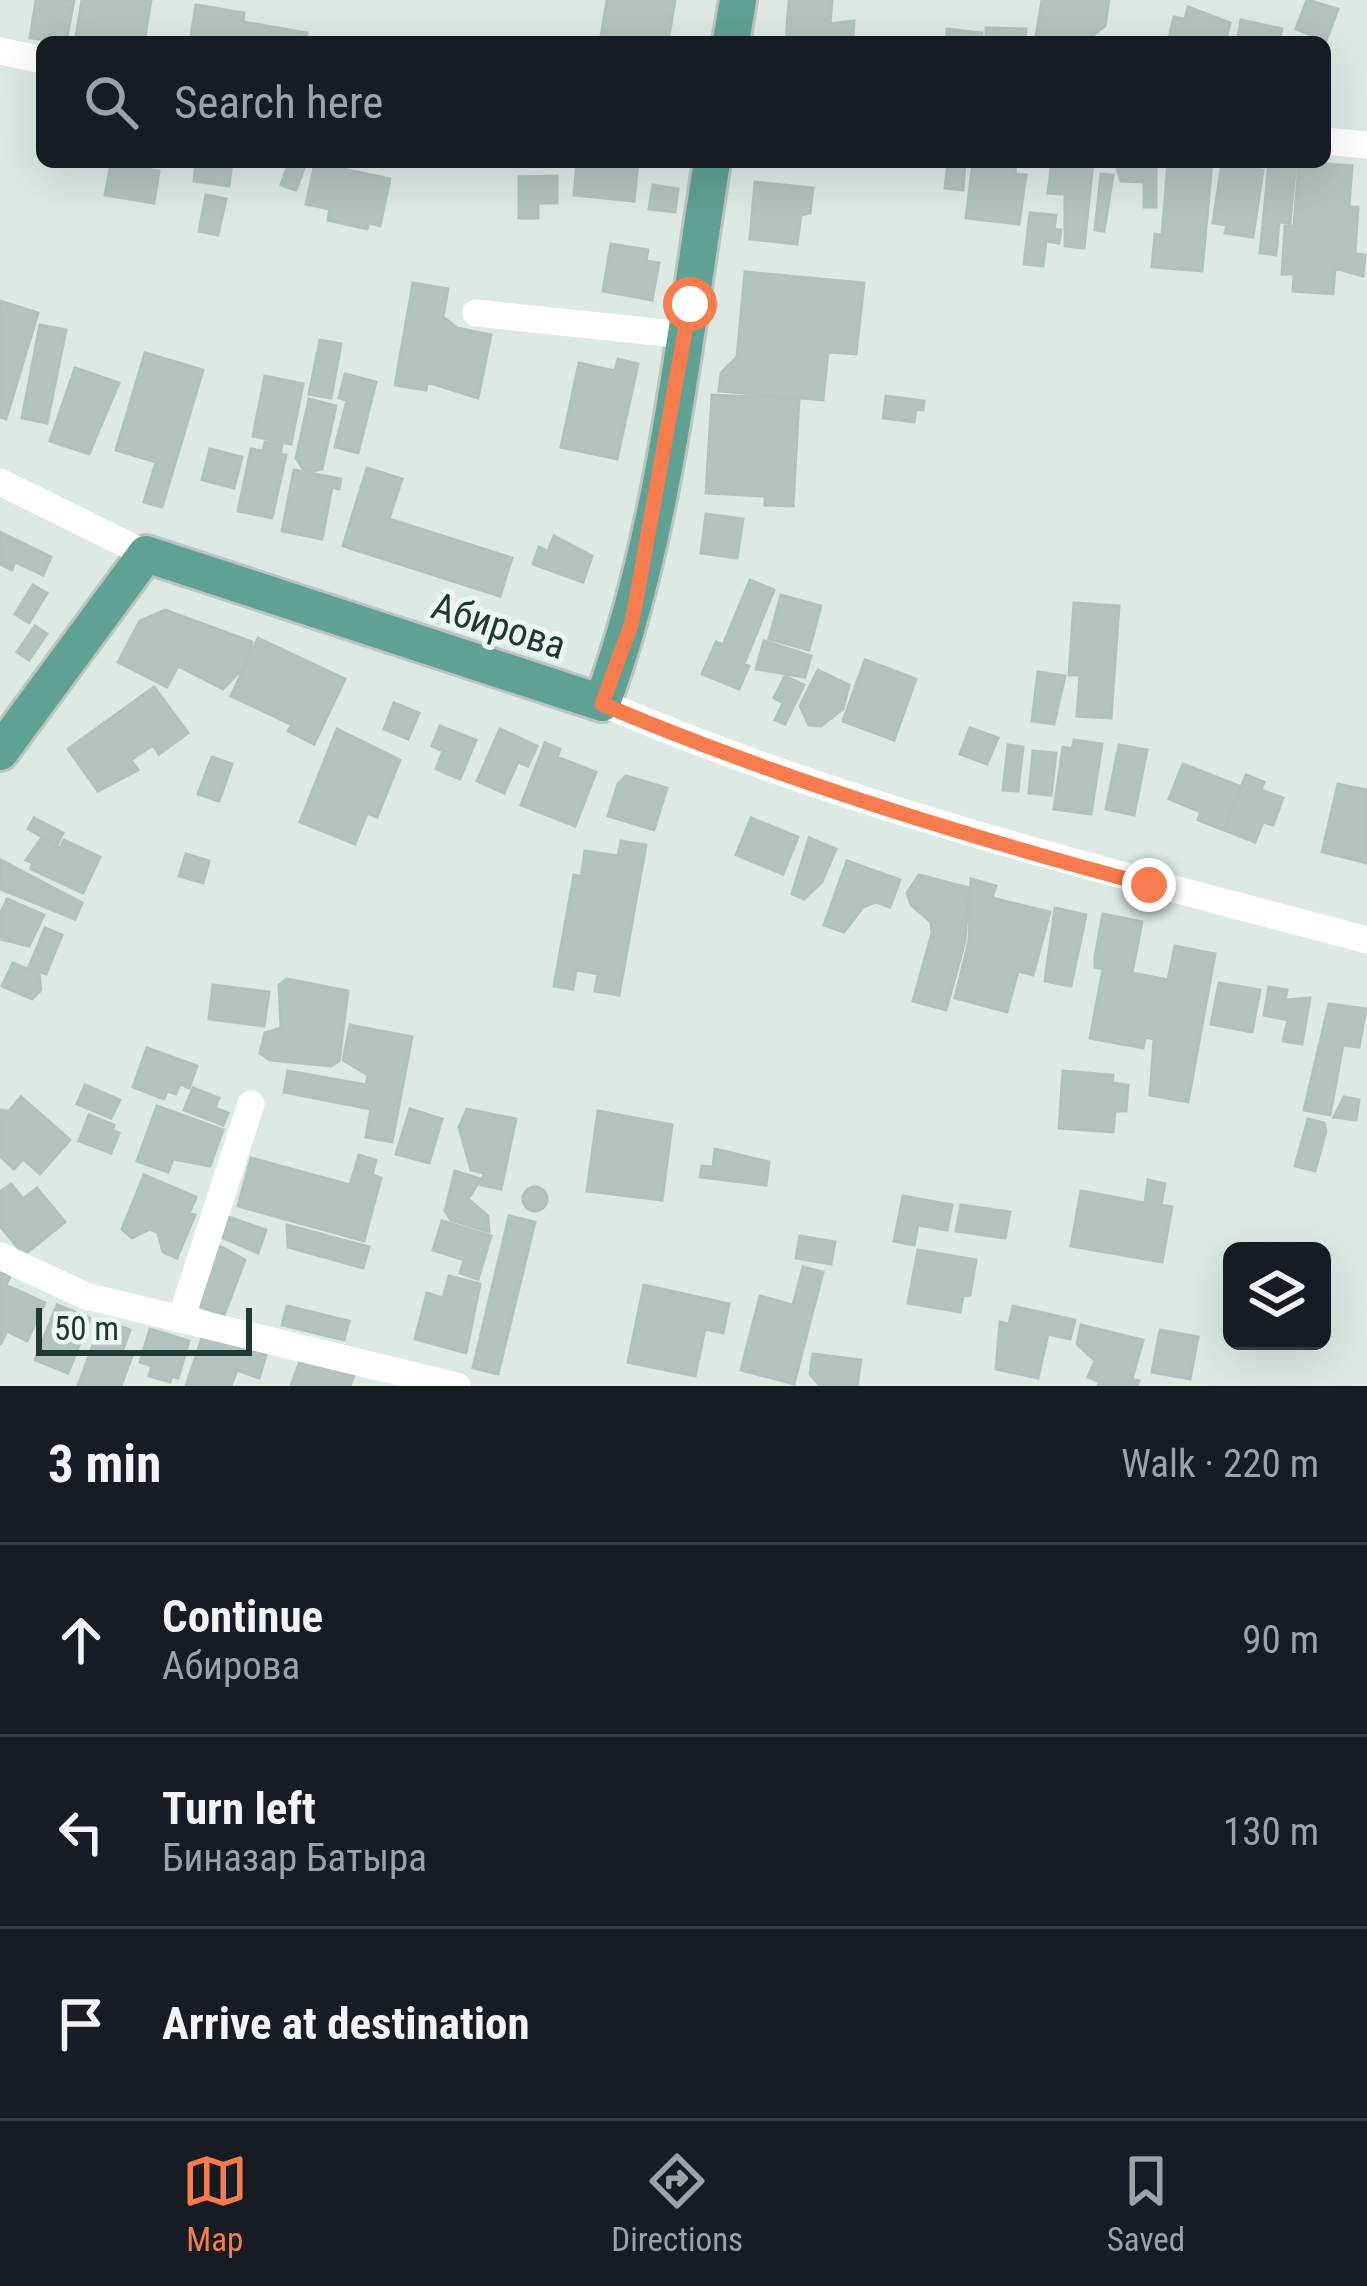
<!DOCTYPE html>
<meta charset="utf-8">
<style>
:root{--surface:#171b24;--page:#20242c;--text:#f1f3f6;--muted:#9ea1a6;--line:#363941;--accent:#f77c4d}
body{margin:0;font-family:"Roboto Condensed",sans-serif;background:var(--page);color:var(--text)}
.controls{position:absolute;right:36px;bottom:36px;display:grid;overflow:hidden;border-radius:18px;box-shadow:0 12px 48px #0002}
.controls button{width:108px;height:108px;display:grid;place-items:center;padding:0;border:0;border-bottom:3px solid var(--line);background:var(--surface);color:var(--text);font:60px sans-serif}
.scale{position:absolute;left:36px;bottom:30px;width:216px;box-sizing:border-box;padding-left:12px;border:6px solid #1e3933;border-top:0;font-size:33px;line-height:42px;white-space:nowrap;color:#1e3933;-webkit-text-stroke:9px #edf6f2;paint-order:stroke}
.stop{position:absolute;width:36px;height:36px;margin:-27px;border:9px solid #f77c4d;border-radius:50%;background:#fff}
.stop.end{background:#f77c4d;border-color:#fff;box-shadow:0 3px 12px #0008}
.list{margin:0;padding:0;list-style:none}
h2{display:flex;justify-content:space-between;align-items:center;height:156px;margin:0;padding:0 48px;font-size:51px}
h2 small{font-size:39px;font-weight:400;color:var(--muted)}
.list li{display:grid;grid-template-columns:78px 1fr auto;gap:36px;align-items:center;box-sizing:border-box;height:192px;padding:0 48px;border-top:3px solid var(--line)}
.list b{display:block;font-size:45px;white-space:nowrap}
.list p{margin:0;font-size:39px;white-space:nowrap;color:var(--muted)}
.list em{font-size:39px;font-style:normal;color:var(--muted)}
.icon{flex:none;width:66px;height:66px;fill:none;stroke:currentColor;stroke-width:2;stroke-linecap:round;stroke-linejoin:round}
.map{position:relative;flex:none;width:1367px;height:1386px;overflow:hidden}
.search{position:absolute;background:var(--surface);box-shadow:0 12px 48px #0002;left:36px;right:36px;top:36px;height:132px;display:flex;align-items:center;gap:30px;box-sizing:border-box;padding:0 42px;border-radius:18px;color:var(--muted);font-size:45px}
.sheet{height:732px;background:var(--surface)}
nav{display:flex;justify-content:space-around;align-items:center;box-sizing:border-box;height:168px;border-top:3px solid var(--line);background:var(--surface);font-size:33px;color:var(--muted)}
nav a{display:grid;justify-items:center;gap:6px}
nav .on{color:var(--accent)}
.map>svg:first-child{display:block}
</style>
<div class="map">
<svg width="1367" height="1386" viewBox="0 0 1367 1386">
<rect width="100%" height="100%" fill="#ddeae4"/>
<!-- building -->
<path fill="#b2c4bd" stroke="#afc3bc" stroke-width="3" d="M36 0H74L66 42 30 38Z
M82 0H151L144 42H75Z
M607 0H675L668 42H600Z
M789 0H832L830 24 854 21 853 42H786Z
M1042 0H1109L1105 26 1092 36 1066 42H1035Z
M1307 0 1338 9 1326 41 1296 29Z
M196 5 244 13 243 22 307 33 305 42H190Z
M1188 7 1230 23 1225 42H1168L1174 17 1185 19Z
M1241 20 1282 29 1279 42H1237Z
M986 28 1026 29 1025 42H986Z
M947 29 982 33 981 42H946Z
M196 162H232L229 186 194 181Z
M289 162 306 163 296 190 281 185Z
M577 162H638L634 201 574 195Z
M948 162H965L963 190 945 188Z
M973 162H1016L1015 174 1026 175 1019 224 966 218Z
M1052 162H1093L1084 248 1065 246V194L1048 193Z
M1115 162H1156V207H1144V182L1121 181Z
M1168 162H1212L1202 271 1152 267 1155 234 1162 235Z
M1222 162H1251L1250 168 1263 170 1253 237 1225 233 1227 225 1213 223Z
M1269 162H1296L1290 223 1279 222 1276 255 1260 253Z
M1299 162 1352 166 1349 207H1358L1355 254 1365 255 1363 276 1335 268 1333 294 1293 291 1294 274H1282L1285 226H1294Z
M111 163 159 171 154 203 105 195Z
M315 163 390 179 380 226 369 223 367 229 328 220 330 209 306 204Z
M1101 174 1113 175 1104 231 1095 230Z
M557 176V203H538V218H519V177Z
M755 182 813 188 810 213 801 215 797 244 750 239Z
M653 185 678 189 675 212 649 209Z
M206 195 226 199 218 235 199 231Z
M1030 213 1056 215 1054 229 1061 230 1059 243 1046 241 1043 266 1024 264Z
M611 244 648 250 646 261 659 263 652 300 603 291Z
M745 272 864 283 856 354 828 352 823 400 719 391 721 373 737 357Z
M413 283 448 289 443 317 457 328 491 335 478 398 427 382 426 390 395 385Z
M0 301 38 313 6 419 0 417Z
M40 325 66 330 47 423 22 418Z
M320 340 341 344 331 398 309 394Z
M145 353 203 370 162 507 144 502 156 462 116 450Z
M618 359 638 364 617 459 561 447 579 363 615 371Z
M75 368 119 383 89 454 50 441Z
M345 374 376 382 358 453 335 447 347 400 339 398Z
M265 376 303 384 291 444 253 436Z
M712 395 799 399 793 506 765 505V496L706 493Z
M886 396 924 401 923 410 916 409 914 422 883 418Z
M309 399 336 406 322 469 313 471 303 469 296 458Z
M265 442 282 445 280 454 286 455 272 518 238 511 251 449 263 451Z
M210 449 242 457 234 488 202 480Z
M367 468 402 479 389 519 512 558 500 596 343 546Z
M294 470 341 479 339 489 332 487 322 539 282 531Z
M706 514 743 519 737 558 701 553Z
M0 532 51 557 43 575 15 562 12 570 0 564Z
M554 536 592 556 583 582 533 564 539 547 548 551Z
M750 580 774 590 744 664 749 666 739 689 702 674 716 642 723 645Z
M33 585 47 593 29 623 15 614Z
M781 595 821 606 809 650 769 639Z
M1074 603 1119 606 1111 718 1077 716 1080 675H1069Z
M165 610 252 642 243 668 223 689 178 666 167 687 118 662 140 621Z
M35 626 47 634 29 660 17 652Z
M258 638 345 679 314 744 288 731 292 725 231 696Z
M764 641 811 656 805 677 756 669Z
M865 660 916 679 894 740 843 721Z
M818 670 849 685 843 709 821 726 809 725 800 706Z
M1038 672 1065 676 1054 724 1032 721Z
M785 676 804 685 785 724 775 720 783 703 774 698Z
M154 687 188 733 159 754 153 745 131 760 138 770 98 791 68 749Z
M394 703 419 713 408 739 384 729Z
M440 726 476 740 460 779 436 769 443 751 432 746Z
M970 728 998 738 987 764 960 754Z
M337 729 400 760 377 817 367 813 355 844 300 822Z
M500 729 537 746 528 766 518 762 504 793 477 781Z
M1074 740 1102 744 1091 814 1054 809 1063 747 1072 749Z
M545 743 560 749 557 757 596 772 575 826 521 805Z
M1008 745 1023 747 1018 791 1003 790Z
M1119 745 1147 750 1134 815 1106 809Z
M1033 751 1056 753 1051 795 1029 793Z
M212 757 232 764 219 801 198 794Z
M1183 764 1242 787 1224 830 1198 820 1201 812 1169 799Z
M1246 775 1264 782 1261 790 1283 798 1273 825 1263 822 1255 842 1224 830Z
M626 776 667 788 654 830 608 816 618 784Z
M1338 784 1367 790V863L1322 852Z
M34 818 63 833 57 845 28 829Z
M751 818 798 837 783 874 736 855Z
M809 838 836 849 822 882 804 899 792 894Z
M41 839 60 848 64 840 100 857 83 893 31 869 33 863 26 860Z
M621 841 646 845 619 995 595 991 598 974 576 970 573 989 554 986 574 875 581 877 585 851 618 856Z
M186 854 209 861 203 883 179 876Z
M1 860 82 903 75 919 0 889Z
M847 861 900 880 890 907 876 902 863 907 844 932 824 925Z
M919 875 969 888 965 941 946 1010 913 1001 932 933 931 922 911 905 907 893Z
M971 879 996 886 992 898 1050 912 1033 975 1018 971 1007 1012 955 998 969 941Z
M7 899 44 915 29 946 0 939V915Z
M1055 908 1086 915 1071 986 1045 981Z
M1103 914 1142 922 1132 973 1168 980 1175 946 1215 954 1188 1102 1150 1095 1154 1039 1145 1037 1143 1048 1090 1038 1103 969 1095 967V956Z
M45 928 62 935 46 974 29 967Z
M13 963 39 974 41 990 32 999 2 986Z
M287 979 348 991 339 1061 331 1066 270 1060 260 1053 265 1033 281 1028 279 985Z
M1219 983 1260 990 1252 1032 1211 1024Z
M213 985 269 992 264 1026 209 1019Z
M1269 987 1287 990 1285 1000 1310 998 1302 1044 1283 1041 1288 1020 1264 1015Z
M1329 1004 1366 1009 1359 1047 1343 1045 1330 1115 1304 1110Z
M350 1025 412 1037 392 1142 366 1137 371 1109 284 1092 288 1071 366 1085 368 1075 343 1060Z
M147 1048 197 1066 189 1088 180 1084 176 1094 167 1091 164 1099 133 1087Z
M1063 1071 1113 1075 1112 1083 1128 1085 1126 1111H1115L1113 1132 1059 1128Z
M85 1085 120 1100 111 1118 77 1104Z
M193 1088 219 1098 215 1108 228 1113 223 1125 184 1110Z
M21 1097 70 1140 40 1174 23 1159 14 1169 0 1156V1110L9 1111Z
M1344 1097 1359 1100 1356 1120 1334 1117Z
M157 1106 223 1130 210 1166 173 1159 168 1172 137 1161Z
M410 1109 442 1119 429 1163 396 1154Z
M467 1109 516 1119 501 1189 481 1185 484 1173 471 1170 459 1127Z
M598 1111 672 1125 662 1200 587 1191Z
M89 1115 114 1125 112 1130 119 1133 111 1153 79 1141Z
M1308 1119 1324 1123 1326 1131 1315 1171 1295 1166Z
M715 1149 769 1162 766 1185 700 1177 702 1166 713 1167Z
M359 1155 376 1160 372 1175 381 1178 364 1241 238 1206 251 1158 350 1185Z
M455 1171 481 1179 468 1199 488 1216 489 1232 451 1220 445 1211Z
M144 1175 196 1197 189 1214 195 1215 177 1258 163 1252 158 1233 150 1229 132 1238 122 1229Z
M1148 1180 1165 1184 1161 1205 1172 1207 1162 1262 1071 1246 1081 1191 1145 1203Z
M11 1184 23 1199 37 1188 65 1222 24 1255 0 1226V1192Z
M523 1199a12 12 0 1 1 24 0a12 12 0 1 1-24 0Z
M903 1196 952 1205 947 1230 918 1225 914 1245 894 1241Z
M961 1205 1010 1212 1005 1238 956 1231Z
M509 1216 535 1222 498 1374 473 1368Z
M228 1217 266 1230 258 1253 221 1237Z
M442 1221 491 1236 478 1279 460 1273 464 1260 433 1250Z
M287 1225 369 1247 363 1268 288 1247Z
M800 1236 835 1242 831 1264 796 1258Z
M218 1245 245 1260 224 1315 196 1305Z
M918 1250 976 1260 970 1295 963 1296 960 1312 908 1303Z
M803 1267 823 1272 794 1384 741 1370 760 1296 793 1305Z
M0 1269 11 1274 6 1285 45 1303 27 1341 7 1331 0 1345Z
M449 1276 480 1284 466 1353 415 1339 427 1293 443 1298Z
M644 1285 729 1304 723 1333 705 1329 695 1376 628 1362Z
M57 1305 90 1318 68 1373 35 1360Z
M287 1306 349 1321 344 1340 282 1325Z
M1013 1306 1075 1320 1070 1339 1048 1334 1038 1378 996 1369 1000 1322 1009 1324Z
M102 1320 130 1330 122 1352 132 1356 121 1386H78Z
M1081 1325 1143 1340 1132 1379 1139 1381 1137 1386H1098L1100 1382 1088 1377 1095 1361 1077 1344Z
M150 1329 189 1341 178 1378 172 1376 170 1382 149 1376 152 1366 140 1362Z
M1160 1330 1198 1337 1190 1379 1152 1372Z
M203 1335 266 1355 259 1378 237 1370 231 1386H186Z
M813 1354 861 1360 857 1386H820L810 1374Z
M302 1355 355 1373 350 1386H291Z"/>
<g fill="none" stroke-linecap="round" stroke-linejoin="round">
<!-- major casing -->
<g stroke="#bcc4c2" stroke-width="42">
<path id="major" d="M731 42 738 0
M0 752 146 554 602 703C665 531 683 343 712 162"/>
</g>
<!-- minor -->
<path stroke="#fff" stroke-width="27" d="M0 51 42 60
M1325 141 1367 145
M476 313 684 335
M0 482 146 554
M602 703C849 809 1108 871 1367 940
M0 1256 86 1296 457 1386
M181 1319 251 1104"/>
<!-- major -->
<use href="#major" stroke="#5fa192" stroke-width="36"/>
</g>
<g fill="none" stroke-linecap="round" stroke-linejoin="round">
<!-- route -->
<path stroke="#f77c4d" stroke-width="15" d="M690 304 632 622 602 704C779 779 963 836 1149 885"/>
</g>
<g text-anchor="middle" stroke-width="10" stroke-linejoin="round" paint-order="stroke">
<!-- street labels -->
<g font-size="39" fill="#1e3933" stroke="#edf6f2">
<text transform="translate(499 625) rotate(18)" y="14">Абирова</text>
</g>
</g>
</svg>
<div class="controls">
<button><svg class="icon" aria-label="layers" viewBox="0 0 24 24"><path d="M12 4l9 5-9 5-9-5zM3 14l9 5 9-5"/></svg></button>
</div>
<div class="scale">50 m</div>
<div class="stop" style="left:690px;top:304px"></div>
<div class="stop end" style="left:1149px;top:885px"></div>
<div class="search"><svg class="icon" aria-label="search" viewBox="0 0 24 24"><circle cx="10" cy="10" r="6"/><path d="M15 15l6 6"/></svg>Search here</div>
</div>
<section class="sheet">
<h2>3 min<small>Walk · 220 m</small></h2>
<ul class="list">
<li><svg class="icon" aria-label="ahead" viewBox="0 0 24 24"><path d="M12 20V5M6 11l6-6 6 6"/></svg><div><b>Continue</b><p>Абирова</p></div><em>90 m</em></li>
<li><svg class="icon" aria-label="left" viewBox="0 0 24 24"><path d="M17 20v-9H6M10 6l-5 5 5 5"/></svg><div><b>Turn left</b><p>Биназар Батыра</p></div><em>130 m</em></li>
<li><svg class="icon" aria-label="arrive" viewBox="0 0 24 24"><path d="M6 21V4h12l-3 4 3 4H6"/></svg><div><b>Arrive at destination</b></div></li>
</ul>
</section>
<nav>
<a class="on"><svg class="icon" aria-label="map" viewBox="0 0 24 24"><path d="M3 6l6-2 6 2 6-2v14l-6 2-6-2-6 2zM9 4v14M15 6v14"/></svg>Map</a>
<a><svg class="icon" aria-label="directions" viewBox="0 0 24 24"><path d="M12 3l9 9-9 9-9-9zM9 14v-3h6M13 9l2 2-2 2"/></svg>Directions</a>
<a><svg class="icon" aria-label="saved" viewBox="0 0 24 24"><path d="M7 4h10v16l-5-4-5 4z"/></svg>Saved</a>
</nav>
